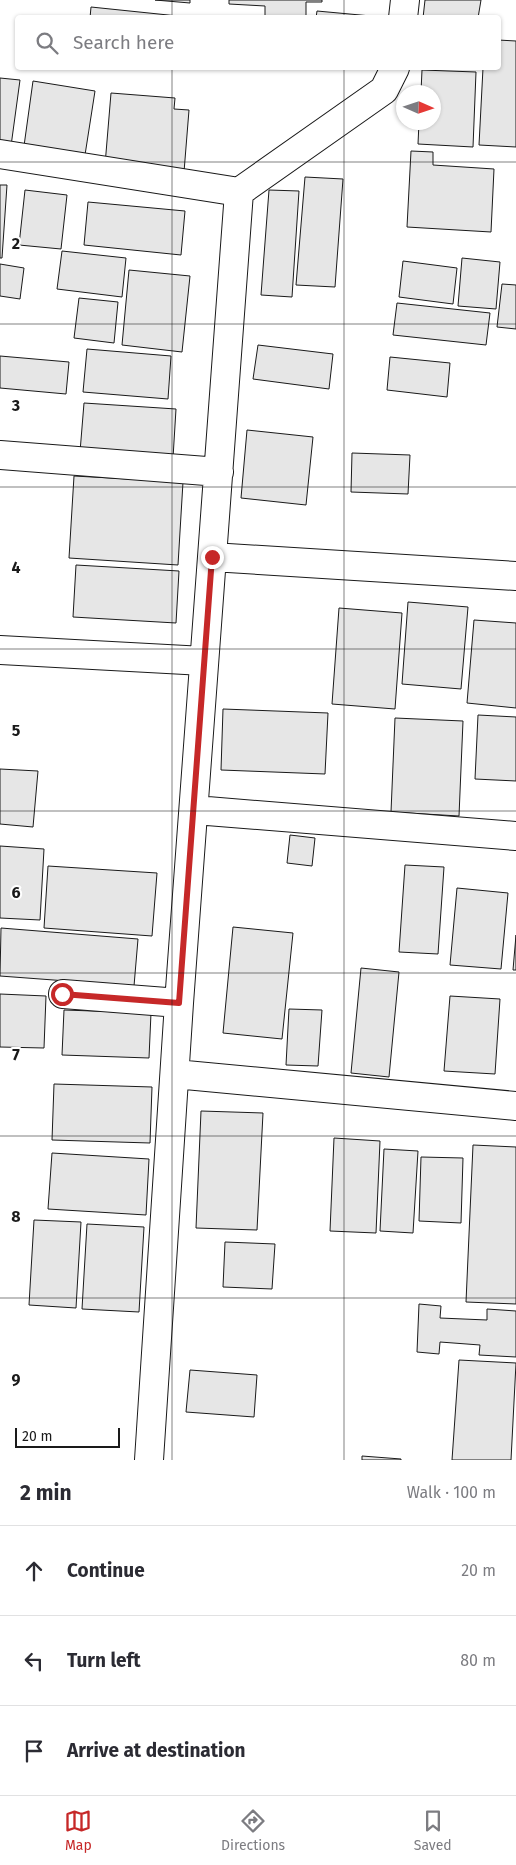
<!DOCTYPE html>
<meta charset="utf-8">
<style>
:root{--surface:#fff;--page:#f2f2f3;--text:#2b2b33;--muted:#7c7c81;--line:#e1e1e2;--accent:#c62828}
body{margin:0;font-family:"Fira Sans",sans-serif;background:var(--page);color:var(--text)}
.compass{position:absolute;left:396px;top:85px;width:45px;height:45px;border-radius:50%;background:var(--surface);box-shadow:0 1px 4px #0004;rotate:93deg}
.scale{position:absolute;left:15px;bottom:12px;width:105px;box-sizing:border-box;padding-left:5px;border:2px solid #1a1a1a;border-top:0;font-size:14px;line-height:18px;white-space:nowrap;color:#1a1a1a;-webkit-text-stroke:4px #fff;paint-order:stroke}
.stop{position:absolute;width:15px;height:15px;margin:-11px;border:4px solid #c62828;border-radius:50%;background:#fff}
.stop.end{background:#c62828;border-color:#fff;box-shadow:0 1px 5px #0008}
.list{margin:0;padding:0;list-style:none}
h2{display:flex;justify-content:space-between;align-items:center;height:65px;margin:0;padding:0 20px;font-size:21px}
h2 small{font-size:16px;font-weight:400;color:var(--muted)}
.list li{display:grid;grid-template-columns:32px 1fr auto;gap:15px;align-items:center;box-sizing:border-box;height:90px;padding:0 20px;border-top:1px solid var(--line)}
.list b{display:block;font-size:19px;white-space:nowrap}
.list em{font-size:16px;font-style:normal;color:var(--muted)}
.icon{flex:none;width:28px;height:28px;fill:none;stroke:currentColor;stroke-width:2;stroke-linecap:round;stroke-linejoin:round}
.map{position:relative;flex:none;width:516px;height:1460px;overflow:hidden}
.search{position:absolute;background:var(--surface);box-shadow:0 1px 4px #0004;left:15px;right:15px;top:15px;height:55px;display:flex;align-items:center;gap:12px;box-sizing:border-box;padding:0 18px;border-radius:5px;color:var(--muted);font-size:19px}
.sheet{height:335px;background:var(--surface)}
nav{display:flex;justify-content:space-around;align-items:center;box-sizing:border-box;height:70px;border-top:1px solid var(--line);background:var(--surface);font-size:14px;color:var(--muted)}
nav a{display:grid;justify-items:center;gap:2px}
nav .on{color:var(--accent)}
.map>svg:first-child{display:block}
</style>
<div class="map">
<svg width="516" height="1460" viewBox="0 0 516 1460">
<rect width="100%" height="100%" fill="#fff"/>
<!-- building -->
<path fill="#e6e6e6" stroke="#1a1a1a" d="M155 0H190V3Z
M229 0H322V2H306V18H265V6L229 4Z
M425 0H481L478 18H423Z
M91 7 197 18H90Z
M317 11 371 16V18H316Z
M498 40 516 41V147L479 145 483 68H498Z
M422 70 476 72 473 147 418 144 419 122H434V92H421Z
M0 78 20 80 11 146 0 144Z
M33 81 95 91 85 155 24 146Z
M111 93 175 98 174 109 189 110 184 172 105 165Z
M411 151 433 152V165L494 169 491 232 407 227Z
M305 177 343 179 335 287 296 285Z
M0 185H7L2 258H0Z
M25 190 67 195 61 249 19 245Z
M269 190 299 191 292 297 261 295Z
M88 202 185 211 181 255 84 245Z
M62 251 126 258 122 297 57 289Z
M462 258 500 262 496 309 458 306Z
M403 261 457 268 453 304 399 297Z
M0 264 24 268 20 299 0 296Z
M129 270 190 276 182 352 122 345Z
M502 284 516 285V329L497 327Z
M79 298 118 302 114 343 74 338Z
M397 303 490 313 486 345 393 335Z
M258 345 333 354 329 389 253 379Z
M87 349 171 356 168 399 83 392Z
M0 356 69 362 66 394 0 388Z
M390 357 450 363 447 397 387 390Z
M84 403 176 409 173 458 80 452Z
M247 430 313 437 306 505 241 498Z
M352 453 410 455 408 494 351 492Z
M74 476 183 482 178 565 69 558Z
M76 565 179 571 176 623 73 617Z
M408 602 468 607 461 689 402 684Z
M339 608 402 613 395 709 332 704Z
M474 620 516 623V708L467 703Z
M223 709 328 713 325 774 221 770Z
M478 715 516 717V781L475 779Z
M395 718 463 721 459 816 391 812Z
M0 769 38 771 33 827 0 824Z
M290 835 315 838 312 866 287 863Z
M0 846 44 849 40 920 0 918Z
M405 865 444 867 438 954 399 952Z
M48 866 157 873 152 936 44 928Z
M457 888 508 893 501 969 450 965Z
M233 927 293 933 282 1039 223 1033Z
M1 928 138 939 134 986 0 976Z
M516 935V970H513Z
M361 968 399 972 389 1077 351 1073Z
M0 994 46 996 44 1048 0 1047Z
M450 996 500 999 495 1074 444 1071Z
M289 1009 322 1010 318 1066 286 1065Z
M64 1010 151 1013 149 1058 62 1055Z
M54 1084 152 1087 150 1143 52 1140Z
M201 1111 263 1113 257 1230 196 1228Z
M334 1138 380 1141 376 1233 330 1231Z
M473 1145 516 1147V1304L466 1302Z
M384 1149 418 1151 413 1233 380 1231Z
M52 1153 149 1159 146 1215 48 1209Z
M421 1157 463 1158 461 1223 419 1221Z
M34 1220 81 1222 76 1308 29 1305Z
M87 1224 144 1227 139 1312 82 1309Z
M225 1242 275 1244 272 1289 223 1287Z
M419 1304 441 1306 440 1318 487 1320V1309L516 1311V1357L479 1355 480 1345 440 1342 439 1354 417 1352Z
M459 1360 516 1363 511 1460H452Z
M190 1370 257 1375 254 1417 186 1412Z
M362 1456 401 1459V1460H362Z"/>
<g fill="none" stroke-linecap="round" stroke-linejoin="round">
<!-- minor casing -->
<g stroke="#1a1a1a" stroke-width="30">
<path id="minor" d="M403 18 405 0
M0 154 239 192
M0 455 219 472
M212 557 516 576
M0 650 204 661
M195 810 516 836
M63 994 179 1003
M175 1074 516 1106
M149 1460 179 1003 239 192 384 90 395 68"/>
</g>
<!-- minor -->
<use href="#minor" stroke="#fff" stroke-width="28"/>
</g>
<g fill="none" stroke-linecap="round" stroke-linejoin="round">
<!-- route -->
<path stroke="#c62828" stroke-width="6" d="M62 994 179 1003 212 557"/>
</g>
<!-- grid -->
<path fill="none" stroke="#1a1a1a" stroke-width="1" stroke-opacity="0.55" d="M172 0V18M344 0V18M172 68V1460M344 68V1460M0 162H516M0 324H516M0 487H516M0 649H516M0 811H516M0 973H516M0 1136H516M0 1298H516"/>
<g font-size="16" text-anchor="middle" font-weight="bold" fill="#1a1a1a" stroke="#fff" stroke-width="4" stroke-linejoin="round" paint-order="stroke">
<text x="16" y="249">2</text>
<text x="16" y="411">3</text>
<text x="16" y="573">4</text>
<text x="16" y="736">5</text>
<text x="16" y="898">6</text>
<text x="16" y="1060">7</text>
<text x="16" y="1222">8</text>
<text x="16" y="1385">9</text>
</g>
</svg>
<svg class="compass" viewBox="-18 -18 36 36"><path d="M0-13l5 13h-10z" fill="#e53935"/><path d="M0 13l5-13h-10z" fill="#7c7c81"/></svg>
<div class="scale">20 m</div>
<div class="stop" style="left:62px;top:994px"></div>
<div class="stop end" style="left:212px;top:557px"></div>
<div class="search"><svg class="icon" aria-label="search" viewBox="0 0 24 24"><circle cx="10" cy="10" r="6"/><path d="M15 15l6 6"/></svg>Search here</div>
</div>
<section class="sheet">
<h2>2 min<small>Walk · 100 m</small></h2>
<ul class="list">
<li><svg class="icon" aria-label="ahead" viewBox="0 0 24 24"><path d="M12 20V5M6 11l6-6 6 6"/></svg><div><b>Continue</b></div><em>20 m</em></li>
<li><svg class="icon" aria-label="left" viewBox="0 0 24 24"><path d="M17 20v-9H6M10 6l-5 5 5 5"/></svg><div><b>Turn left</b></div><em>80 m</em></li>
<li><svg class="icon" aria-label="arrive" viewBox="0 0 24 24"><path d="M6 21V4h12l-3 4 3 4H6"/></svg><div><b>Arrive at destination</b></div></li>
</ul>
</section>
<nav>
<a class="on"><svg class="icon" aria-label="map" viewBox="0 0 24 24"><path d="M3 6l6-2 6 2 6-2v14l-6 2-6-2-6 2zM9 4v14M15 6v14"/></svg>Map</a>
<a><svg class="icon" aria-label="directions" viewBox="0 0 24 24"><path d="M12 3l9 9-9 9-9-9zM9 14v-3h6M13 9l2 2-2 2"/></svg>Directions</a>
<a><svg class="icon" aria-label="saved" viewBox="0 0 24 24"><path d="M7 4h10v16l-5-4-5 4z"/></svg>Saved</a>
</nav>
